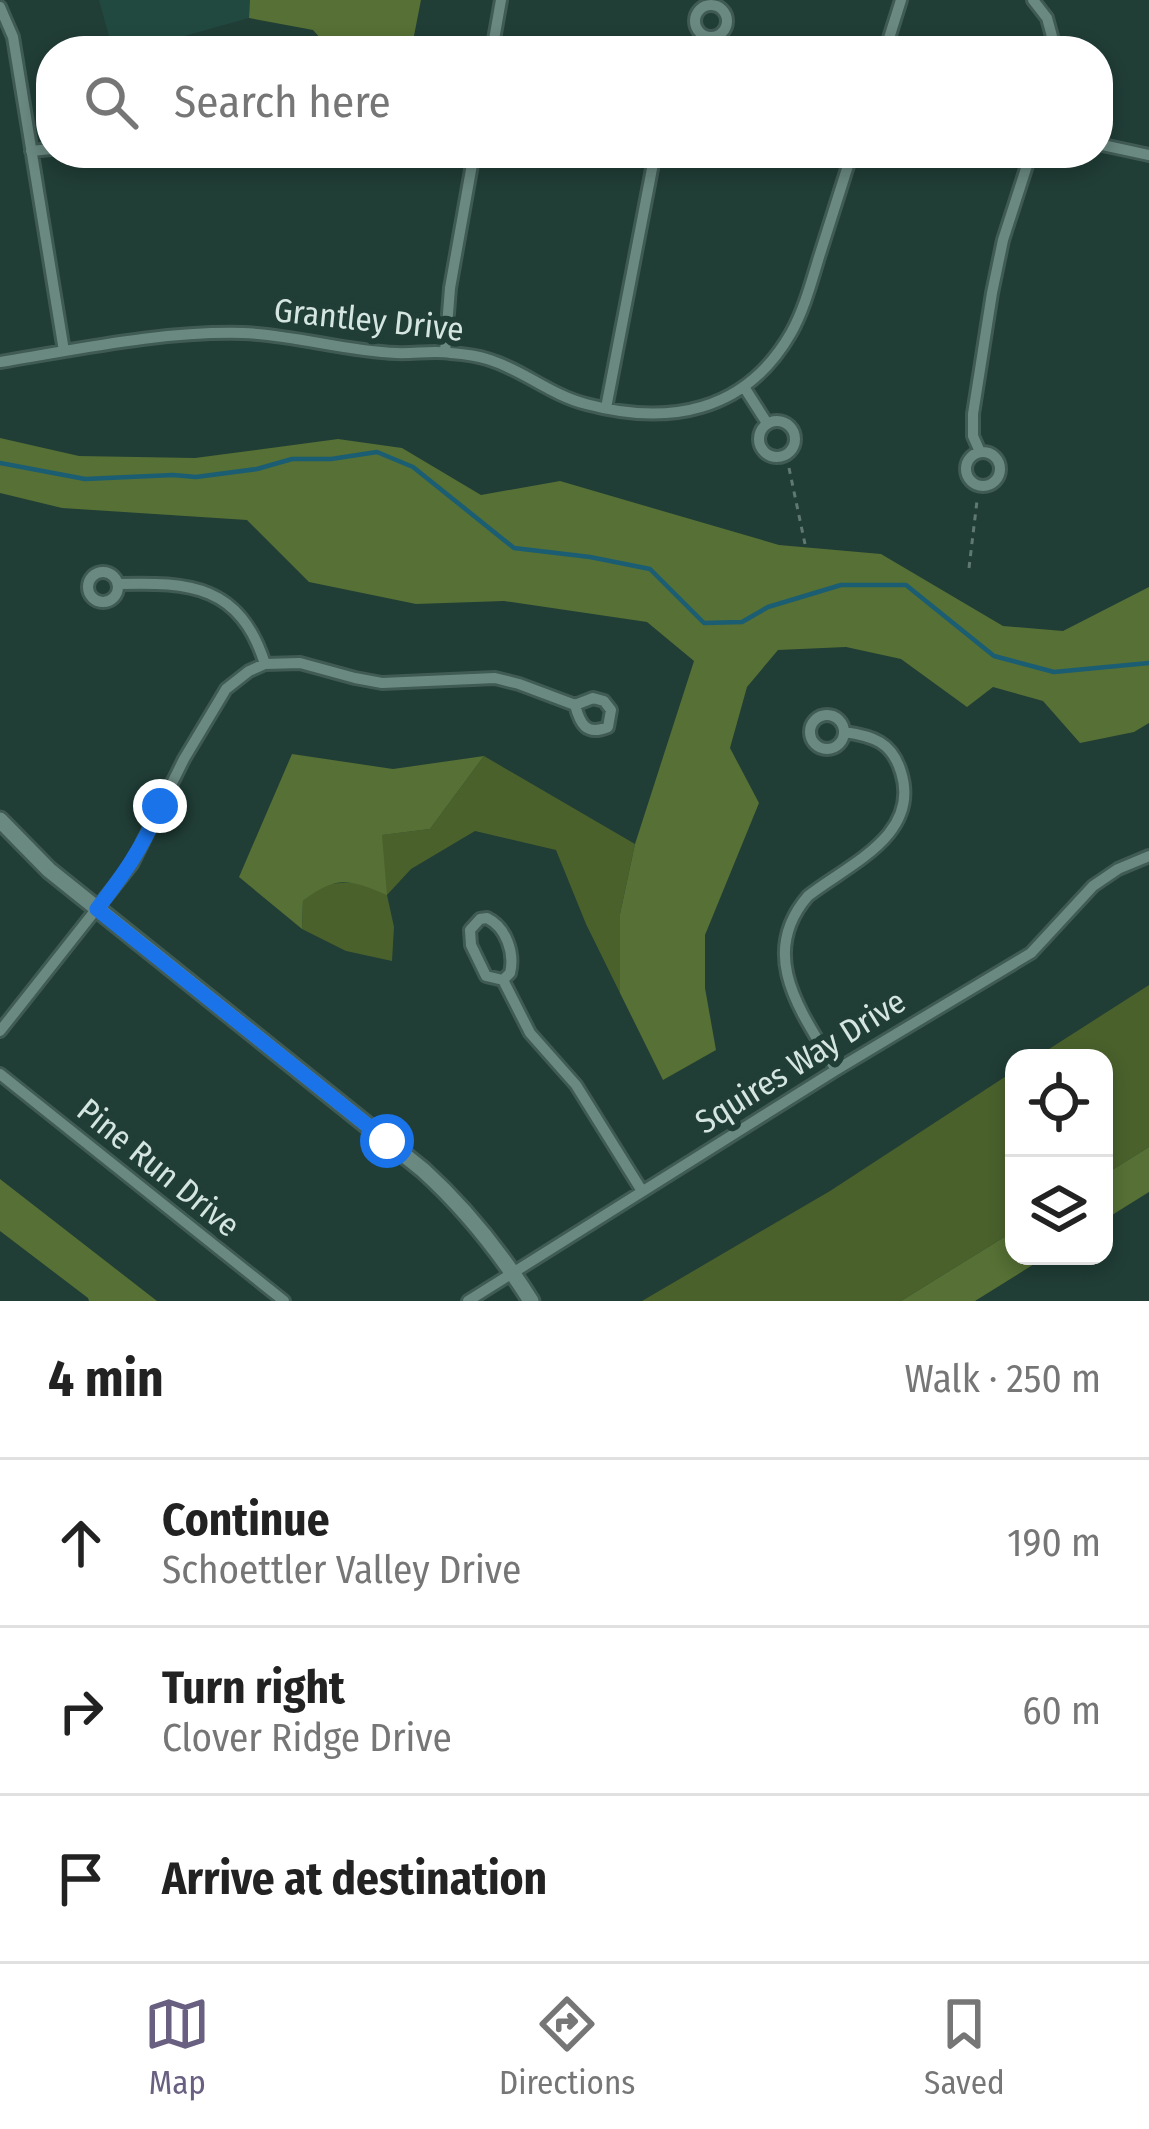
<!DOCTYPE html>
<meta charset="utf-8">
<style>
:root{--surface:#fff;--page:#f2f2f2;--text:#222;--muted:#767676;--line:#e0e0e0;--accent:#685f81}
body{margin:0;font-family:"Fira Sans Condensed",sans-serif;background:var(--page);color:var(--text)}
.controls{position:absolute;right:36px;bottom:36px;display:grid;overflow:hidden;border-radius:24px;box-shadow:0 6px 18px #0003}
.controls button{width:108px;height:108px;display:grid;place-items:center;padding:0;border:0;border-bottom:3px solid var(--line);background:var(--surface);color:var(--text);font:60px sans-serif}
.stop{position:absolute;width:36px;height:36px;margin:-27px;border:9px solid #1a73e8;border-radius:50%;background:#fff}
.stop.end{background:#1a73e8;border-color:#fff;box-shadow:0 3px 12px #0008}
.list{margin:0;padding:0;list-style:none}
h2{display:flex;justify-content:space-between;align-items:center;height:156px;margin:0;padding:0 48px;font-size:51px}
h2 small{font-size:39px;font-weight:400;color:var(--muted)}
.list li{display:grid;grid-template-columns:78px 1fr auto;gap:36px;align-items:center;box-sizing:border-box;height:168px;padding:0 48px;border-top:3px solid var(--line)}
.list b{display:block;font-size:45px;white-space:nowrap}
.list p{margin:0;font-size:39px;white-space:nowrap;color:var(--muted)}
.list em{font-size:39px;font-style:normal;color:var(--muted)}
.icon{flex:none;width:66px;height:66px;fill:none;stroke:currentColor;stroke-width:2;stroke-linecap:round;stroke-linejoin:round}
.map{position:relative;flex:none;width:1149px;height:1301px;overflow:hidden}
.search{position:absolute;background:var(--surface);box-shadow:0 6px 18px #0003;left:36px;right:36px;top:36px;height:132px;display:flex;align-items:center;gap:30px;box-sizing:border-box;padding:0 42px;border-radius:48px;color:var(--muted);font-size:45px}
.sheet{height:660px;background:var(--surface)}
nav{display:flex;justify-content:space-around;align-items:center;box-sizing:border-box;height:168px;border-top:3px solid var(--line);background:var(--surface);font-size:33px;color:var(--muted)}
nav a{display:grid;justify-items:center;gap:6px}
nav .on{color:var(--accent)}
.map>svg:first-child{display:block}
</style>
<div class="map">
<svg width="1149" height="1301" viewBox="0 0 1149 1301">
<rect width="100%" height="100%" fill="#203d36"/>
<!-- built -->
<path fill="#224940" d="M99 0H250L249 18 131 51H113Z"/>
<!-- green -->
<path fill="#4a612c" d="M484 756 635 844 620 914V993L586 924 556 850 475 831 411 869 387 895 394 927 392 961 346 951 302 929 303 901 325 884 356 882 381 835 430 829Z
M1149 985V1147L1104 1175V1058H1035Z
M1014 1071V1231L901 1301H642L830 1191Z"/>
<!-- forest -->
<path fill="#567035" d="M250 0H421L411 51H332L313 30 249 18Z
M0 438 79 456 195 458 338 439 402 448 481 495 560 481 779 545 881 554 1003 626 1063 631 1149 587V723L1134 732 1080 743 1043 701 993 687 967 707 901 659 846 647 778 650 747 687 730 748 759 803 705 935V988L716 1050 663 1080 620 993V914L635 844 694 661 647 622 504 601 416 604 309 582 247 520 62 508 0 493Z
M292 754 393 769 484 756 430 829 382 835 387 895C349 879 336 875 303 901L302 929 239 877Z
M1149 1147V1192L1104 1220V1175Z
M0 1179 157 1301H89L88 1298 0 1231Z
M1014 1231V1256H1047L975 1301H901Z"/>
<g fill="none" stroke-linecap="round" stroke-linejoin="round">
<!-- stream -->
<path stroke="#1b5d72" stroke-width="4.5" d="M0 463 85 479 173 475 196 477 257 469 292 459H331L377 452 413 467 514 548 590 557 650 569 704 623 742 622 768 607 841 585H906L994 656 1054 672 1149 663"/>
<!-- street casing -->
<g stroke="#405a54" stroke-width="16">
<path id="street" d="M1033 0 1047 18 1056 51
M695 21a16 16 0 1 1 32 0a16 16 0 1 1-32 0Z
M0 7 13 37 64 351
M492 51 501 0
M885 51 901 0
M1098 144 1149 155
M31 151 51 149
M445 352 450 288 474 153
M0 362C80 349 162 331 243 333 295 335 345 351 396 353 415 354 433 350 451 353 463 354 475 355 487 359 522 369 550 395 586 404 668 426 745 413 791 333 804 310 811 283 819 257 830 222 841 188 852 153
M744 387 767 423
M606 408 655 153
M759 439a18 18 0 1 1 36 0a18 18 0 1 1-36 0Z
M980 452 973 436V414L992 293 1003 240 1031 153
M966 469a17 17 0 1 1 34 0a17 17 0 1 1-34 0Z
M88 587a15 15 0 1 1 30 0a15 15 0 1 1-30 0Z
M118 584C190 582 240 585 265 664
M593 698 604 701 611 710 608 727C586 736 580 724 575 705Z
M810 732a17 17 0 1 1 34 0a17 17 0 1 1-34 0Z
M487 918C506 927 515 953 510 973L503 980 486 976 471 945 470 930 480 919Z
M503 980 530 1033 576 1085 642 1191
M0 1031 132 864 184 759 226 689 249 671 265 664 300 663 355 678 382 683 495 678 519 684 575 705
M836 1070C803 1014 756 956 808 896 849 864 921 835 901 772 892 742 873 736 844 732
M0 1074 284 1301
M468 1301 836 1070 1031 953 1093 886 1118 869 1149 856"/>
</g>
<!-- secondary casing -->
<g stroke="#405a54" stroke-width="21">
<path id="secondary" d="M0 820 49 870 423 1170C466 1209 500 1252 531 1301"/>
</g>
<!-- path -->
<path stroke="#607872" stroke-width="3" stroke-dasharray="6 6" stroke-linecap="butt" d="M789 468 805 544
M969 568 977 501"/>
<!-- street -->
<use href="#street" stroke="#6a8981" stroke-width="10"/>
<!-- secondary -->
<use href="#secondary" stroke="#6a8981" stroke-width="15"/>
</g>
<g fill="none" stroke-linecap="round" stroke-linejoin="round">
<!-- route -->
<path stroke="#1a73e8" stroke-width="15" d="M160 806C143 847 124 874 97 909L387 1141"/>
</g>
<g text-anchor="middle" stroke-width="12" stroke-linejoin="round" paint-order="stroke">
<!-- street labels -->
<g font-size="33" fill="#d5e5e0" stroke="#203d36">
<text transform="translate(369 319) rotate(6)" y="12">Grantley Drive</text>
<text transform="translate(800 1061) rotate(-32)" y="12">Squires Way Drive</text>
<text transform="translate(159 1167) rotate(39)" y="12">Pine Run Drive</text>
</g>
</g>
</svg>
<div class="controls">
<button><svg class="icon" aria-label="locate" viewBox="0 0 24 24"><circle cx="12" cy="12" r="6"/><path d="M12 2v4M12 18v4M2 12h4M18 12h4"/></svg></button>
<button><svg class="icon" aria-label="layers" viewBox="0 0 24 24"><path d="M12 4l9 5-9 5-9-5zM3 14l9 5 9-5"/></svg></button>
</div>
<div class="stop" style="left:387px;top:1141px"></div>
<div class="stop end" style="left:160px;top:806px"></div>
<div class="search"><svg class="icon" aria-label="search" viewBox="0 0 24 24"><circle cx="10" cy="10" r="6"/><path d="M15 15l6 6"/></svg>Search here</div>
</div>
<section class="sheet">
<h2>4 min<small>Walk · 250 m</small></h2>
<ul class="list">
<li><svg class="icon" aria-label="ahead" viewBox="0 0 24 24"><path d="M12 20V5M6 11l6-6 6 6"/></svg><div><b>Continue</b><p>Schoettler Valley Drive</p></div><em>190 m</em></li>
<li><svg class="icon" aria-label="right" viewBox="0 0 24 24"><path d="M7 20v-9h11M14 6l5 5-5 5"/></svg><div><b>Turn right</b><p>Clover Ridge Drive</p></div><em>60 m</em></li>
<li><svg class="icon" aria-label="arrive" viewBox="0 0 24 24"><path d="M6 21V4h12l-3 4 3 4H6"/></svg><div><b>Arrive at destination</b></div></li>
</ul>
</section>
<nav>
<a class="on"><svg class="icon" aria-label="map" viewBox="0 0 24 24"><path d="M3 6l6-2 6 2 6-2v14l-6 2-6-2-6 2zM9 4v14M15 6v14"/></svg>Map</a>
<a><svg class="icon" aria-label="directions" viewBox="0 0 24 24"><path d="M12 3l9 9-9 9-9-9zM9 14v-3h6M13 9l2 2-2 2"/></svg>Directions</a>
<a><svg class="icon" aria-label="saved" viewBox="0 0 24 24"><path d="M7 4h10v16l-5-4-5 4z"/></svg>Saved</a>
</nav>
